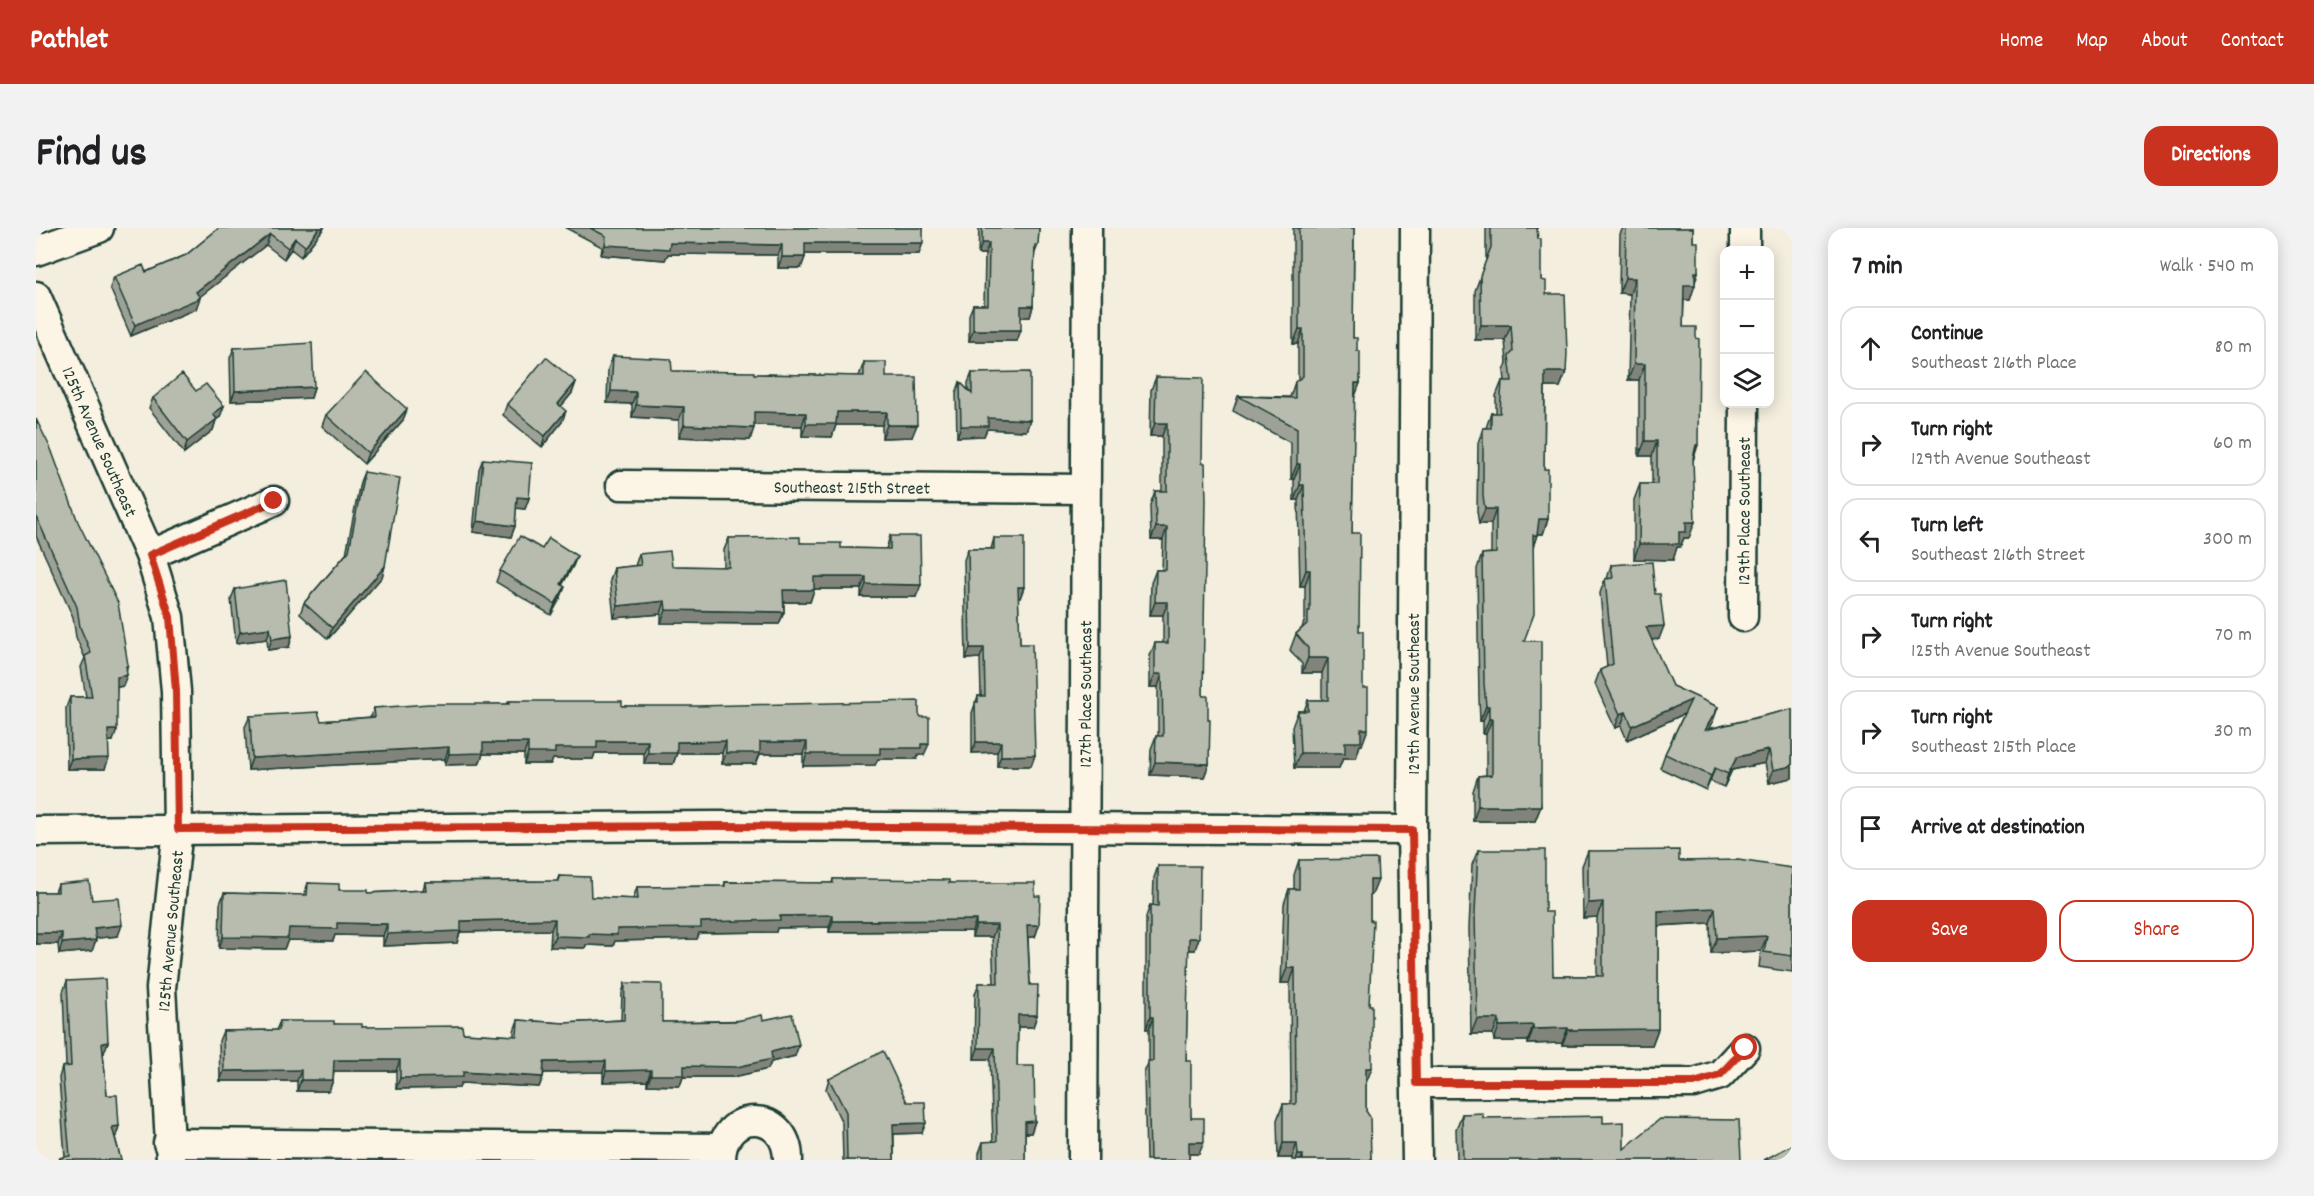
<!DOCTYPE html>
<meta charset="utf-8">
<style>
:root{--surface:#fff;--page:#f2f2f2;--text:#202124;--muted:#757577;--line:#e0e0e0;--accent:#c8321e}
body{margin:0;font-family:Dekko,sans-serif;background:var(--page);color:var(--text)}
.controls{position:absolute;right:18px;top:18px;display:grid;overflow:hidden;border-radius:12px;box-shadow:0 3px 15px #0003}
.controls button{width:54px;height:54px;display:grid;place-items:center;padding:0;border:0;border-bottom:2px solid var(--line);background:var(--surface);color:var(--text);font:30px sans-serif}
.stop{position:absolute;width:18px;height:18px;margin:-14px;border:4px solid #c8321e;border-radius:50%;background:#fff}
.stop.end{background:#c8321e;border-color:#fff;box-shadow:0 2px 6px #0008}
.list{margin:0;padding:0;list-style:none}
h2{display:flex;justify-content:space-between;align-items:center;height:78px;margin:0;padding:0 24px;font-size:26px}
h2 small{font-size:20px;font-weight:400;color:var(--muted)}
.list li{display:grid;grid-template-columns:39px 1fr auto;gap:18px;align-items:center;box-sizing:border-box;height:84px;margin:0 12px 12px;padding:0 12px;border:2px solid var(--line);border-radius:18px}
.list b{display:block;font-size:22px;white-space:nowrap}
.list p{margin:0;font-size:20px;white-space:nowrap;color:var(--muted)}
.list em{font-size:20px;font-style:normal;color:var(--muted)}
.actions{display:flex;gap:12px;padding:18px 24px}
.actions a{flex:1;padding:14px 0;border:2px solid var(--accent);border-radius:18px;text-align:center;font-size:21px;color:var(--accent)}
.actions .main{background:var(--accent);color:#fff}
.icon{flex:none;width:33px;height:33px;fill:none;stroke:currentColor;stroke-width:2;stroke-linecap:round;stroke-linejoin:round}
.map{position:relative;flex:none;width:1756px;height:932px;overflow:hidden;border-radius:18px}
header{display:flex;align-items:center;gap:36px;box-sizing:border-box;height:84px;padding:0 30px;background:var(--accent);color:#fff}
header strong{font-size:28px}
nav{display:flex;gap:33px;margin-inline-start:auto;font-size:21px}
.intro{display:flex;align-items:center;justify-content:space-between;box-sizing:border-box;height:144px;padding:0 36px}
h1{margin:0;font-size:42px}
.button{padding:15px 27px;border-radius:18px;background:var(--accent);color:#fff;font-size:21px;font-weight:700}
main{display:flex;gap:36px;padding:0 36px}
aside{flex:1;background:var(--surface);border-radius:18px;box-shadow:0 3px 15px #0003}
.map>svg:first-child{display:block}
</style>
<header>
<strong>Pathlet</strong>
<nav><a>Home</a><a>Map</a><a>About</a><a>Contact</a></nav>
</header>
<div class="intro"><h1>Find us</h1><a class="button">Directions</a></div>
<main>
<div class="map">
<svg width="1756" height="932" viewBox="0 0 1756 932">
<rect width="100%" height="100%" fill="#f3eede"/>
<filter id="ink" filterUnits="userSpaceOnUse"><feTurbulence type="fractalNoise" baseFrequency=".0167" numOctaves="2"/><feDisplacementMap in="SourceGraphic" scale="12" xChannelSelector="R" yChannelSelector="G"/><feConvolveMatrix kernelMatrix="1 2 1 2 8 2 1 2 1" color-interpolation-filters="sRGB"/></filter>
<g filter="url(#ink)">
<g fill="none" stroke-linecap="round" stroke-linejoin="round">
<!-- street casing -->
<g stroke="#1f3d34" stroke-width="33">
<g id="street">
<path d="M1379 0 1376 602 1381 932"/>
<path d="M1709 22V0"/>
<path d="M0 23 63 0"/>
<path id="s1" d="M0 68 114 327 133 389 140 463 142 601 125 760 135 932"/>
<path id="s2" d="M585 257 1048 261"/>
<path d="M114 327 238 273"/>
<path id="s3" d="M1707 389 1708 176"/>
<path d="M0 603 680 598 1376 602"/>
<path d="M1380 855H1658L1684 847 1709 820"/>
<path d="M132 915 685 920"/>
<path d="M685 932C685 880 752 880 752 932"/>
<path id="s4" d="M1047 932 1051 0"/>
</g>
</g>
<!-- street -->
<use href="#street" stroke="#fcf5e5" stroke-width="28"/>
</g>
<!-- wall -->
<path fill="#9ea296" stroke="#1f3d34" stroke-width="1.5" d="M183 0H288L265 29 255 21 248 31 230 17 163 69 160 81 95 108 74 60 78 49 110 44 150 27Z
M530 0H887L883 26H769V29L765 40H742V27L632 26 629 32 565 27 566 19Z
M943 0H1003L1002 17 998 27 997 78 994 89H985L981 113H933V87L937 77H948L949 26H942Z
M1257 0H1318L1317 110 1321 123 1324 155 1318 170 1316 305 1323 403 1326 517H1324L1320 530H1307L1303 540H1258L1256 499 1262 483H1268L1272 472H1286V445H1266V436L1254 422 1260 406 1266 400 1269 391V358H1264L1262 272H1258V251H1255V215L1197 183 1202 168 1254 169 1259 154 1262 152V116H1257Z
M1450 0H1501L1505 52 1510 66 1530 144 1524 159H1509L1508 241 1512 291 1507 306H1501L1497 319 1488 413 1505 578 1499 593H1437V563L1442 548 1450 547V506H1447V493H1444L1443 470 1441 341 1446 326 1455 325V296H1443L1441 283 1442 215 1447 200H1450L1455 185H1460V168L1466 153H1469L1468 143 1471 135 1469 112H1439V63L1450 33Z
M1587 0H1657V14L1662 44 1654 72H1648L1647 99 1657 230 1653 310H1648L1644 319H1641L1637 332 1598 331V272L1604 256H1616V228H1603V152H1592L1594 66 1583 65 1584 6Z
M198 120 278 159 275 170 195 173 194 130Z
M577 128 636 143 718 146 823 148 828 134 850 149 876 209 846 210V197H800L796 209 766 208V198L718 197 714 212 643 209V192L596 189V176L571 175 572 141Z
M936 145 994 192 990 203 951 201 948 208 921 209 920 165 924 154 932 162V155Z
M1120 149 1166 235 1167 468 1172 492 1173 536 1168 549 1114 547 1115 521 1120 508H1122V459H1114V428L1119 415H1127V387H1114L1115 355 1120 342H1126L1127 312H1115L1114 277 1119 263H1126V208H1114L1115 162Z
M540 154 536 165 525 178 526 194 506 219 467 187 471 176Z
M160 163 184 189 180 192 177 202 148 225 113 180 117 170Z
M371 181 367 192 328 236 286 198 290 187Z
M0 191 90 442 87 458 81 459 77 513H73L69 541H31L30 480 34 469H50L45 439 49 430 40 409 37 389 0 308Z
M447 231 493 270 489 281 480 280 479 298 475 309 437 304 443 241Z
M328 244 349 338 346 349 292 411 264 386 268 375 310 326 324 254Z
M854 308 880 369H825V361H778L774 374H748V384L743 396 625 395V386L578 390 574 352 578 340 599 338 603 326 636 338 688 339V322L693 310 764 315 805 320 850 321Z
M958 310 988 359 984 370H982L984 416 999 527 995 538H961V524L936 525V485L942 468H945L944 430 930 431 928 332 932 321H955Z
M506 321 541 328 537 338 526 357 525 369 515 387 460 354 464 343Z
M1575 337 1623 411 1615 412 1636 458 1682 479 1677 493 1672 501 1756 481V550L1733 555 1729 535 1696 542 1688 559 1674 553 1670 562 1624 540 1629 526 1648 486 1591 512 1585 498 1579 500 1559 456 1564 442 1571 439 1564 365 1569 351H1571Z
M199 361 256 408 253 419 232 422 231 411 200 415 195 371Z
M473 473 586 478 883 486 888 527H882L881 531H842L839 537 767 538V526H724L720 536H686V525H641L637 536H608V525H559L557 531H517L515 536H488V526H447L443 536 409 537V531L212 542 209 499 214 488 285 493 335 489 338 480 471 476Z
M1442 622 1509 684 1517 748H1561V689L1547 690 1546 638 1552 623 1643 633 1756 640V744L1723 739 1725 723 1675 725 1674 695 1622 698V801L1616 817H1526V815L1492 816V813H1458L1457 806H1435L1433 700 1436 637Z
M1263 632 1336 667H1334L1333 777 1330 855V883L1335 932H1256V930H1242L1241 892 1247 876H1255L1254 755H1245L1248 676 1253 661H1258V647Z
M1122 638 1159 722H1152L1150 833 1155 890 1163 926H1153V932H1110L1108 845 1113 833V801H1110V689L1114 677 1117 678 1118 650Z
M523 648 555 669 597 671 601 659 688 658 689 654 796 655 797 651 913 655 999 668 1003 697 999 709H992L994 757 1001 787 997 799H982L981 838 999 893 995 905H989V932H943V925L947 914H957L954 831H938L939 766 943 755H958L956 709H936V703L793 704V699L741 700 740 704 663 705 661 711 579 713 577 718 550 717 549 720 514 719 515 702 424 704 421 715 347 718V708L299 707 297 713 252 712 248 721 183 720 184 676 188 665 268 667 272 655 303 662 332 665 387 662 389 654 521 653Z
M22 656 56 672 82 708 59 710 56 723 23 726 22 716H0V664H19Z
M31 753 68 825H67L71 867 83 898 79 909 85 932H23L24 930 29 929 23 850 26 839 30 838 27 764Z
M589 755 626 794 727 792 759 828 735 834 732 841 697 849H647L644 858 611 857V853L567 854V844L508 845 507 849 503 859 425 855 423 860 360 861V843H298L297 852 293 863H261V853H184L183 813 187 803 240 802 244 793 298 796 326 799 478 808V803L482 792 528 795 585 792 586 765Z
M793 851 886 905 858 906V932H807L806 895 790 861Z
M1426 886 1447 890 1567 895 1588 921 1705 932H1421L1420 901Z"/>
<!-- shaded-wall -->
<path fill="#81847a" stroke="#1f3d34" stroke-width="1.5" d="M283 0H288L265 29 269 18Z
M234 6 230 17 161 71 164 70 160 81 95 108 99 97 160 64Z
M259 10 255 21 248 31 252 20Z
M634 15 746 17 742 27 632 26 629 32 565 27 569 17Z
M769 15H887L883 26H765Z
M946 15H953L949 26H942Z
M746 29H769L765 40H742Z
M1659 44H1662L1658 57H1659L1654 72H1642L1648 57Z
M1589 50H1599L1594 66 1583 65Z
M985 78H997L994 89H981Z
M1445 97H1475L1469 112H1439Z
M1263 101H1267L1262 116H1257Z
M937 102H985L981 113H933Z
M1598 136H1609L1603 152H1592Z
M1509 144H1530L1524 159H1504Z
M540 154 536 165 518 187 522 176Z
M1319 155H1324L1318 171Z
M278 159 275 170 195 173 199 163Z
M575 163 600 164 596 176 571 175Z
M600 177 648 179 643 192 596 189Z
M188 178 184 189 180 192 177 202 148 225 151 214 177 186Z
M371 181 367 192 328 236 332 225Z
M530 183 526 194 506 219 509 208Z
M718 184 770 185 766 198 714 197Z
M801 184H851L846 197H800L796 209 766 208 770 196Z
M952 190 994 192 990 203 951 201 948 208 921 209 925 198Z
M1119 195H1131L1126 208H1114Z
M648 197 718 200 714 212 643 209Z
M851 197H881L876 209 846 210Z
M1609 213H1621L1616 228H1603Z
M1660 217H1662L1657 233Z
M1261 236H1264L1258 251H1255Z
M1264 257H1268L1262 272H1258Z
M481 269 493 270 489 281 477 280Z
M1449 281H1460L1455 296H1443Z
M1503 291H1512L1507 306H1497Z
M441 293 479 298 475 309 437 304Z
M1650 294H1659L1653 310H1648L1644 319H1641L1637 332 1598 331 1603 316 1643 304Z
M1120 299H1131L1127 312H1115Z
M1497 307H1501L1496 322Z
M541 328 537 338 521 366 525 356Z
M349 338 346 349 292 411 296 400Z
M1270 342H1274L1269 358H1264Z
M778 349H830L825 361H774Z
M830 356 885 357 880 369H825Z
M529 359 525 369 515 387 519 376Z
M982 359H988L984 370H978Z
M747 362H778L774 374H743Z
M629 373 625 386 578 390 582 378Z
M1119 374H1132L1127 387H1114Z
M630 382 748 384 743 396 625 395Z
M1628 398 1623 411 1605 413 1610 399Z
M234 400 231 411 200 415 204 404Z
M256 408 253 419 232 422 236 411Z
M934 420H948L944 430 930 431Z
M1272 430H1292L1286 445H1266Z
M92 437 89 448 91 447 87 458 77 460 81 449 90 438Z
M1119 446H1126L1122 459H1114Z
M1655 472 1650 485 1591 512 1596 498Z
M1450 478H1453L1447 493H1444Z
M1682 479 1677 493 1665 515 1669 502Z
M1590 484 1585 498 1579 500 1584 486Z
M1453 491H1456L1450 506H1447Z
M1325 501H1332L1326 517H1324L1320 530H1307L1303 540H1258L1264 525 1309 514Z
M72 502H81L77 513H69Z
M561 513H612L608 525H559L557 531H517L515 536H488L492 525Z
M690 513 686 525H641L637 536H608L612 525 641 514Z
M724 514H771L767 526H724L720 536H686L690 525Z
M940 514H965L961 524 936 525Z
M447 515H492L488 526H447L443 536 409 537 413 526Z
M885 516H893L888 527H882L881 531H842L839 537 767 538 771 526Z
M413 519 409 531 212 542 216 530Z
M1733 522 1729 535 1696 542 1688 559 1692 546 1701 529Z
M999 527 995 538H961L965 528Z
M73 530 69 541H31L35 531Z
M1119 534 1173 536 1168 549 1114 547Z
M1756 538V550L1733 555 1737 542Z
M1679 540 1674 553 1670 562 1675 548Z
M1442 578H1505L1499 593H1437Z
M1334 652H1342L1336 667H1328Z
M1567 674 1561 689 1547 690 1552 675Z
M1679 680 1674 695 1616 698 1622 683Z
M797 687 793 699 741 700 740 704 663 705 661 711 579 713 577 718 550 717 549 720 514 719 519 708 553 706 581 701 665 694 744 688Z
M519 691 515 702 424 704 421 715 347 718 351 706 425 693Z
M940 692 936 703 793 704 797 693Z
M301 695 351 696 347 708 299 707 297 713 252 712 248 721 183 720 187 709 253 700Z
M86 697 82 708 54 711 58 700Z
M940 697H961L956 709H936Z
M991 697H1003L999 709H987Z
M0 705H26L22 716H0Z
M1731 708 1725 723 1675 725 1681 710Z
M1153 710H1163L1159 722H1148Z
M60 712 56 723 23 726 26 715Z
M1251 740H1259L1254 755H1245Z
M982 787H1001L997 799H978Z
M1114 789H1117L1113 801H1110Z
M1441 791H1463L1457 806H1435Z
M1497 797 1492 813H1458L1463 798Z
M1532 800 1526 815 1492 816 1497 801Z
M1622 801 1616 817H1526L1532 802Z
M72 814 68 825H62L66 815Z
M763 817 759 828 735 834 732 841 697 849H647L644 858 611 857 615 847 648 838 735 824Z
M942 820H959L954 831H938Z
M298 832H364L360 843H294Z
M570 833 567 844 504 845 508 834Z
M1330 840H1336L1330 855H1324Z
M265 842 261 853H184L188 843Z
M615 842 611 853 567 854 570 843Z
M427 844 507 849 503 859 425 855 423 860 360 861 364 850Z
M265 852H297L293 863H261Z
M999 893 995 905H984L989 894Z
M890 895 886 905 854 906 857 896Z
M83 898 80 909H72L76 899Z
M1153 914H1168L1163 926H1149Z
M1247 915H1261L1256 930H1242Z
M1262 927H1267L1265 932H1260Z"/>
<!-- building -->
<path fill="#b8bcae" stroke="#1f3d34" stroke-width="1.5" d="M183 0H283L269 18 259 10 252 20 234 6 160 64 164 70 99 97 78 49 107 37 110 44 150 27Z
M554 0H887V15H769V29H746V17L634 15 633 21 569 17 570 8Z
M946 0H1003L1002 17H999L997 78H985V102H937V77H952L953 15H946Z
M1263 0H1318L1317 110H1321V123H1324V155H1319L1316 305H1324L1323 403H1327V460H1332V501H1325V514H1309V525H1264L1262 483H1272V472H1292V430H1272V420L1260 406 1272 395V383H1274V342H1270L1268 257H1264V236H1261V200L1202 168 1259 170V154L1267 148V101H1263Z
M1455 0H1501L1502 11H1505V52L1510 53V66H1529L1531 125 1530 144H1509L1508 241H1512V291H1503L1501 307H1497L1498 386 1488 413H1505V578H1442V548L1456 547V491H1453V478H1450L1448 455 1446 326 1460 325V281H1449L1447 268V200H1455V185H1464L1466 153H1476L1473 128 1477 124 1475 97H1445L1444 48 1455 19Z
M1590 0H1657V14H1662V44H1659V57H1648L1647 99H1660V110L1663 111 1662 217H1660L1657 230 1659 294H1650V304H1643V316H1603L1604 256H1621V213H1609V136H1598L1599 50H1589Z
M276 115 278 159 199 163 198 120Z
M577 128 635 131 636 143 718 144V146L828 148V134H850V149H880L881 197H851V184H801L800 196H770V185L718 184V200L648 197V179L600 177V164L575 163Z
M510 129 540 154 522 176 530 183 509 208 471 176Z
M330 144 371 181 332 225 290 187Z
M994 144V192L952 190V198H925L924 154 936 166V145Z
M146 146 160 163 170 156 188 178 177 186 181 191 151 214 117 170Z
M1120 149 1167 150 1166 235H1169L1170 272 1167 468H1172V492H1174L1173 536 1119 534 1120 508H1127L1126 446H1119V415H1132V374H1119L1120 342H1130L1131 299H1120L1119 263H1131V195H1119Z
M0 191 15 221 42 294 82 375 92 437 90 438 91 447 81 449V502H72L73 530 35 531 34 469H56L49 428 55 425 44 399 41 379 0 288Z
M447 231 496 235 493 270 481 269 479 298 441 293Z
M328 244 364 250 349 338 296 400 268 375 313 323Z
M484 308 506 321 513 310 541 328 525 356 529 359 519 376 464 343Z
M854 308H884L885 357 830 356V349H778V362H747L748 384 630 382 629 373 582 378 578 340 605 337 603 326 634 323 636 338 693 339V310L764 309V315H805V320L854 321Z
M958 310H988V359H982L984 416H996L999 527 965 528V514H940L939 474H942V468H949L948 420H934L932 321H958Z
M1616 334 1619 366H1624L1628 398 1610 399 1636 458 1682 479 1669 502 1756 481V538L1737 542 1733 522 1701 529 1692 546 1679 540 1675 548 1629 526 1655 472 1596 498 1590 484 1584 486 1564 442 1577 436 1569 351 1577 350 1575 337Z
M250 352 256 408 236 411 234 400 204 404 199 361Z
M473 473H586V478H661L883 473V486L885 489H893V516H885V520H844V526H771V514H724V525H690V513L641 514V525H612V513H561V520H519V525H492V515H447V525L413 526V519L216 530 214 488 282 484 285 493 339 489 338 480 393 476H473Z
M1442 622H1509V684H1516L1517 748H1567V674L1552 675V623L1643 622V633L1702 632 1756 640V728L1728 724 1731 708 1681 710 1679 680 1622 683V801L1532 802V800L1497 801V797L1463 798V791H1441L1439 685Z
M1341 631 1342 652H1334V693H1337L1333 777H1336V840H1330V883L1334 889 1335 932H1267V927H1262L1261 915H1247V876H1260L1259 740H1251L1253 661H1263V632Z
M1122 638H1164L1163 710H1153L1150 833H1155V890H1168V914H1153V932H1114L1112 833H1117V789H1114V677L1122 678Z
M523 648 554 649 555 669 602 671 601 659 689 658V654L797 655V651H830L913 652V655H999V668H1004L1003 697H991L994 757H1002L1001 787H982L981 838H998L999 893 989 894V932H947V914L961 913 959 820H942L943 755H962L961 697H940V692L797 693V687L744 688V692L665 694V700L581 701V707L553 706V709L519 708V691L425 693V703L351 706V696L301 695V701L253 700 252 710 187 709 188 665 271 667 272 655 303 656V662H332V665L390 662 389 654 523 653Z
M53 653 56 672 83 670 86 697 58 700 60 712 26 715V705H0V664H22V656Z
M69 751 72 814 66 815 71 867H81L83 898 76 899 85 932H25L24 930 34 928 26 839 35 838 31 753Z
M589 755 626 756V794L701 793 726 787 727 792 756 786 763 817 735 824 736 831 701 839 648 838V847H615V842L570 843V833L508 834 507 849 427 844V849L364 850V832H298L297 852H265V842L188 843 187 803 243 802 244 793H298V796H326V799L426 798 427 805 481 808 482 792 528 795 588 792Z
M847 823 871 874H889L890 895 857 896 858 932H811L810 884 793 851Z
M1447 885V890L1567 888V895L1588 894V921L1624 891 1703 892 1705 932H1427L1426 886Z
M1756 917V932H1728Z"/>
</g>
<g fill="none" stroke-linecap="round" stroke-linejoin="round" filter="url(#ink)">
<!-- route -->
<path stroke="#c8321e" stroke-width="8" d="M238 273 114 327 134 389 140 463 142 601 680 598 1376 602 1380 855H1658L1684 847 1709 820"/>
</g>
<g text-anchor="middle" stroke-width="5" stroke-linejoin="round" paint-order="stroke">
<!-- street labels -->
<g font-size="18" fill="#1f3d34" stroke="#fcf5e5">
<text dy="6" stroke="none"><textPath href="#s1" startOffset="159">125th Avenue Southeast</textPath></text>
<text dy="6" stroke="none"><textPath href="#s2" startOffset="231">Southeast 215th Street</textPath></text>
<text dy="6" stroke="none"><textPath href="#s3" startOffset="106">129th Place Southeast</textPath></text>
<text dy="6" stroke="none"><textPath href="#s4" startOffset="466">127th Place Southeast</textPath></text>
<text transform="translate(1377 466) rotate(-90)" y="6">129th Avenue Southeast</text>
<text transform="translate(134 703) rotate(-85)" y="6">125th Avenue Southeast</text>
</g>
</g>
</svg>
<div class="controls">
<button>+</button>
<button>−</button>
<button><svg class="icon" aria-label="layers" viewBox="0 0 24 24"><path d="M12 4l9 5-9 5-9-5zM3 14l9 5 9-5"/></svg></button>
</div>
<div class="stop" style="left:1709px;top:820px"></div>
<div class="stop end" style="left:238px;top:273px"></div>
</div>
<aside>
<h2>7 min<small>Walk · 540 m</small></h2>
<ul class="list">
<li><svg class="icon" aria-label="ahead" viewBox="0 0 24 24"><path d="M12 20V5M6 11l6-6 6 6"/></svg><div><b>Continue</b><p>Southeast 216th Place</p></div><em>80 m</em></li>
<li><svg class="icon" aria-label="right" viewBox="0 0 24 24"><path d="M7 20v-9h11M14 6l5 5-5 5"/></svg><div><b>Turn right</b><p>129th Avenue Southeast</p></div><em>60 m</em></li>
<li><svg class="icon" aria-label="left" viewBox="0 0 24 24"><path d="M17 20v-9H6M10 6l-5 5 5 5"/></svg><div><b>Turn left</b><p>Southeast 216th Street</p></div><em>300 m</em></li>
<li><svg class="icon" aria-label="right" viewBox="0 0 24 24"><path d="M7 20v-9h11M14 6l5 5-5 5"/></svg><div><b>Turn right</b><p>125th Avenue Southeast</p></div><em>70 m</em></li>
<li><svg class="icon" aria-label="right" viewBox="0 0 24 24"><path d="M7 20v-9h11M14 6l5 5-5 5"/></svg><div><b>Turn right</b><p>Southeast 215th Place</p></div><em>30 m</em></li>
<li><svg class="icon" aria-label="arrive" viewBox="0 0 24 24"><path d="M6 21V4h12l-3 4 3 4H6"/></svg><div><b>Arrive at destination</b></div></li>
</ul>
<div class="actions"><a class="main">Save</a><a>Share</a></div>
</aside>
</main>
